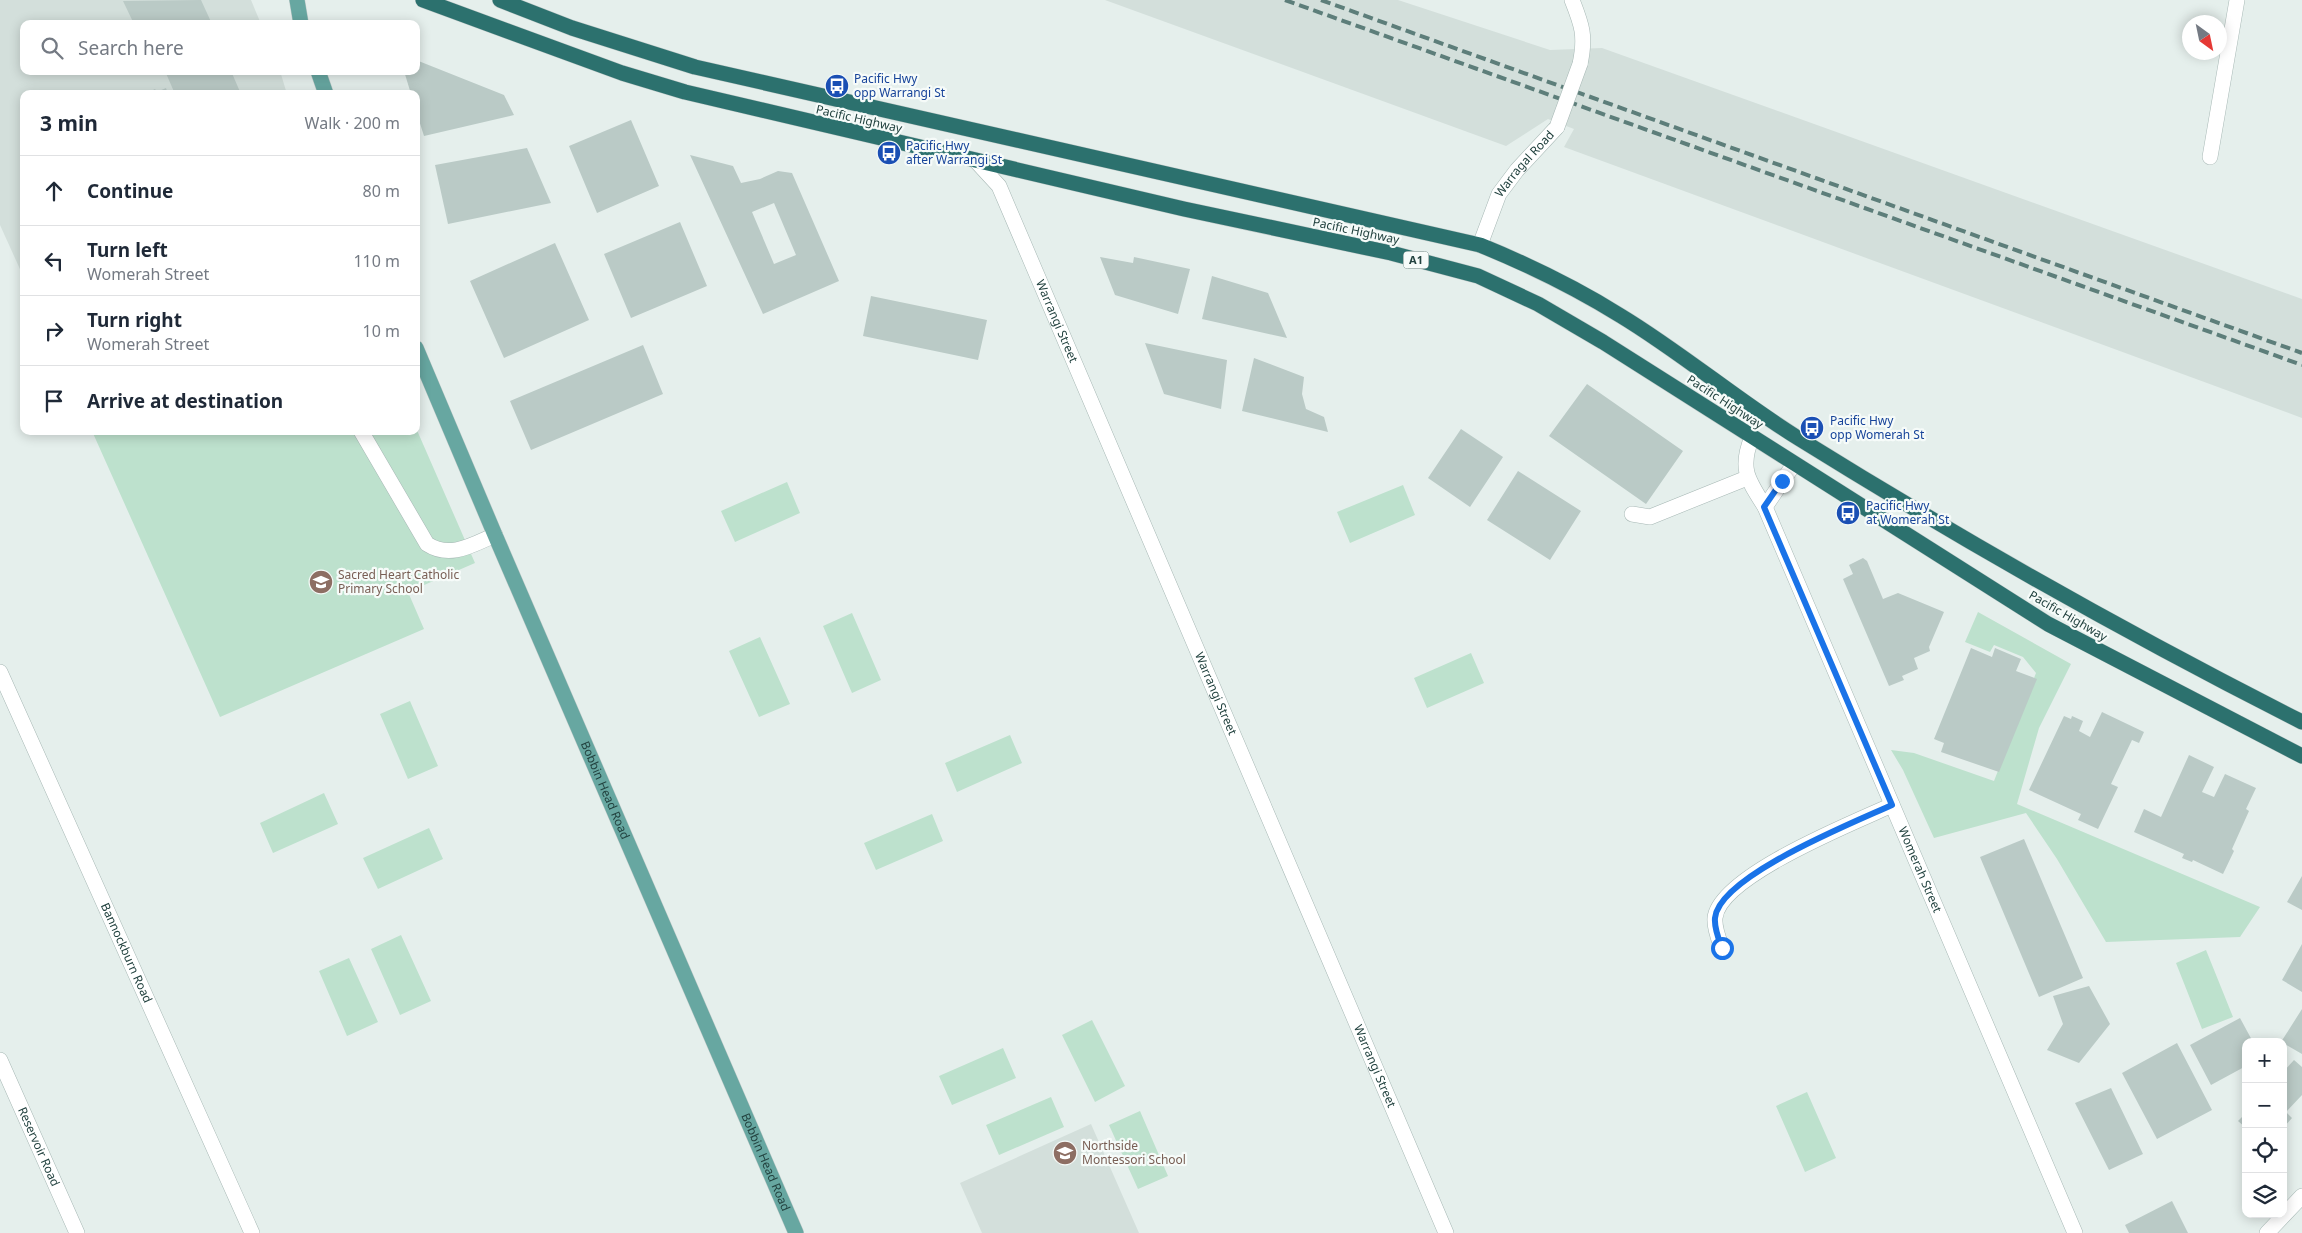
<!DOCTYPE html>
<meta charset="utf-8">
<style>
:root{--surface:#fff;--page:#f6f6f7;--text:#1f2937;--muted:#747a83;--line:#e0e1e3}
body{margin:0;font-family:"Noto Sans",sans-serif;background:var(--page);color:var(--text)}
.controls{position:absolute;right:15px;bottom:15px;display:grid;overflow:hidden;border-radius:10px;box-shadow:0 2px 12px #0003}
.controls button{width:45px;height:45px;display:grid;place-items:center;padding:0;border:0;border-bottom:1px solid var(--line);background:var(--surface);color:var(--text);font:25px sans-serif}
.compass{position:absolute;left:2182px;top:15px;width:45px;height:45px;border-radius:50%;background:var(--surface);box-shadow:0 2px 12px #0003;rotate:147deg}
.stop{position:absolute;width:15px;height:15px;margin:-11px;border:4px solid #1a73e8;border-radius:50%;background:#fff}
.stop.end{background:#1a73e8;border-color:#fff;box-shadow:0 1px 5px #0008}
.list{margin:0;padding:0;list-style:none}
h2{display:flex;justify-content:space-between;align-items:center;height:65px;margin:0;padding:0 20px;font-size:21px}
h2 small{font-size:16px;font-weight:400;color:var(--muted)}
.list li{display:grid;grid-template-columns:32px 1fr auto;gap:15px;align-items:center;box-sizing:border-box;height:70px;padding:0 20px;border-top:1px solid var(--line)}
.list b{display:block;font-size:19px;white-space:nowrap}
.list p{margin:0;font-size:16px;white-space:nowrap;color:var(--muted)}
.list em{font-size:16px;font-style:normal;color:var(--muted)}
.icon{flex:none;width:28px;height:28px;fill:none;stroke:currentColor;stroke-width:2;stroke-linecap:round;stroke-linejoin:round}
.map{position:relative;flex:none;width:2302px;height:1233px;overflow:hidden}
.search{position:absolute;background:var(--surface);box-shadow:0 2px 12px #0003;left:20px;top:20px;width:400px;height:55px;display:flex;align-items:center;gap:12px;box-sizing:border-box;padding:0 18px;border-radius:10px;color:var(--muted);font-size:19px}
.panel{position:absolute;background:var(--surface);box-shadow:0 2px 12px #0003;left:20px;top:90px;width:400px;height:345px;border-radius:10px}
.map>svg:first-child{display:block}
</style>
<div class="map">
<svg width="2302" height="1233" viewBox="0 0 2302 1233">
<rect width="100%" height="100%" fill="#e5efec"/>
<!-- built -->
<path fill="#d3dfdb" d="M0 0H251L261 24H24V71H280L287 94H24V278L0 225Z
M1105 0H1398L1550 50 1602 48 2302 299V418L1564 147 1574 129 1548 119 1506 146Z
M1091 1124 1139 1233H982L960 1183Z"/>
<!-- green -->
<path fill="#bde1cd" d="M416 428 475 563 408 592 424 629 220 717 92 431H416Z
M787 482 800 513 735 542 721 511Z
M1403 485 1415 515 1350 543 1337 512Z
M1978 612 2071 664 2039 728 2017 804 2260 907 2240 937 2106 942 2057 859 2026 813 1934 838 1903 770 1891 750 1914 753 1994 781 2036 673 2023 657 1994 645 1990 652 1965 642Z
M852 613 881 680 852 693 823 626Z
M760 637 790 704 759 717 729 651Z
M1471 653 1484 683 1427 708 1414 678Z
M410 701 438 766 408 779 380 714Z
M1010 735 1022 763 957 792 945 763Z
M324 793 338 824 273 853 260 823Z
M932 814 943 841 876 870 864 843Z
M429 828 443 859 378 889 363 858Z
M401 935 431 1001 400 1015 371 949Z
M2206 950 2233 1017 2202 1029 2176 963Z
M349 958 378 1022 347 1036 319 971Z
M1092 1020 1125 1086 1095 1102 1062 1035Z
M1003 1048 1016 1078 952 1105 939 1076Z
M1807 1092 1836 1158 1805 1172 1776 1106Z
M1051 1097 1064 1127 999 1155 986 1125Z
M1140 1111 1168 1176 1138 1189 1109 1125Z"/>
<!-- building -->
<path fill="#bacac6" fill-rule="evenodd" d="M201 0 212 24H134L123 1Z
M416 60 504 95 514 115 424 136 416 111V94H411L404 71H416Z
M165 71H231L241 94H175Z
M166 88 168 94H145L155 89 157 92Z
M631 120 659 186 597 213 569 146Z
M527 148 551 203 448 224 435 165Z
M690 155 733 166 741 183 760 179 778 171 792 173 839 281 763 314ZM774 203 796 255 774 264 752 212Z
M680 222 707 286 631 318 604 254Z
M555 243 589 320 504 358 470 281Z
M1100 257 1133 263 1134 257 1190 269 1178 314 1115 295Z
M1212 276 1268 293 1287 338 1202 319Z
M871 296 987 320 978 360 863 336Z
M1145 343 1227 360 1221 409 1164 394Z
M643 345 663 394 531 450 510 401Z
M1254 358 1304 377 1302 394 1306 409 1324 417 1328 432 1242 411Z
M1587 384 1683 451 1646 504 1549 436Z
M1461 429 1503 457 1470 507 1428 478Z
M1518 471 1581 511 1550 560 1487 520Z
M1863 558 1867 561 1883 599 1898 593 1944 612 1929 647 1930 651 1914 658 1918 669 1902 676 1904 680 1889 686 1843 579 1853 574 1849 565Z
M1971 648 1992 657 1995 648 2021 659 2016 671 2037 679 1999 772 1941 752 1944 743 1934 739Z
M2102 712 2144 732 2139 743 2132 740 2111 784 2118 787 2098 829 2078 820 2081 814 2029 790 2064 716 2071 719 2072 716 2083 721 2079 731 2090 737Z
M2189 755 2214 767 2202 792 2214 797 2225 774 2256 788 2246 809 2249 811 2232 849 2234 851 2223 874 2193 860 2192 862 2182 858 2184 854 2134 832 2144 809 2161 817Z
M2024 839 2083 978 2039 997 1980 857Z
M2302 876V910L2287 902Z
M2302 944V992L2282 980Z
M2089 986 2110 1024 2079 1063 2047 1050 2063 1024 2053 996Z
M2302 1009V1054L2281 1042Z
M2240 1018 2253 1042H2246V1066L2211 1085 2190 1045Z
M2177 1043 2212 1110 2157 1139 2122 1073Z
M2294 1060 2302 1067V1095L2286 1112 2292 1118 2283 1128V1072Z
M2111 1088 2143 1154 2109 1170 2075 1103Z
M2246 1113V1128L2238 1121Z
M2172 1201 2188 1233H2129L2125 1225Z"/>
<g fill="none" stroke-linecap="round" stroke-linejoin="round">
<!-- minor casing -->
<g stroke="#a7b8b5" stroke-width="16">
<g id="minor">
<path d="M1572 0C1582 25 1586 36 1580 64"/>
<path d="M2210 157 2237 0"/>
<path id="s1" d="M976 161 999 186 1446 1233"/>
<path id="s2" d="M1480 245 1499 194 1517 170 1557 127"/>
<path d="M361 431 427 544C450 559 472 545 495 535"/>
<path id="s3" d="M1752 437C1739 469 1748 480 1765 507L2075 1233"/>
<path d="M1765 507 1794 464"/>
<path d="M1632 514 1650 517 1747 478"/>
<path id="s4" d="M0 672 252 1233"/>
<path d="M1722 948C1719 940 1714 928 1715 918 1719 876 1855 822 1892 805"/>
<path id="s5" d="M0 1060 77 1233"/>
<path d="M2267 1233 2302 1196"/>
</g>
</g>
<!-- major casing -->
<g stroke="#c1cac9" stroke-width="16">
<g id="major">
<path d="M297 0 301 24"/>
<path d="M318 71 326 94"/>
<path id="s6" d="M416 348 495 535 796 1233"/>
</g>
</g>
<!-- highway casing -->
<g stroke="#c1cac9" stroke-width="16">
<path id="highway" d="M423 0 622 73 685 92 1184 209 1391 253 1478 276 1538 304 1603 342 2048 624 2302 756
M500 0 572 28 695 67 1480 245C1529 265 1576 288 1621 316 1682 353 1737 400 1798 438 1962 540 2130 635 2302 722"/>
</g>
<!-- minor -->
<use href="#minor" stroke="#fff" stroke-width="15"/>
<!-- major -->
<use href="#major" stroke="#67a7a1" stroke-width="15"/>
<!-- highway -->
<use href="#highway" stroke="#2c716e" stroke-width="15"/>
<!-- rail -->
<path stroke="#5d7e7a" stroke-width="4" stroke-dasharray="10 5" stroke-linecap="butt" d="M1285 0 2302 365
M1321 0 2302 353"/>
<!-- minor-bridge casing -->
<g stroke="#a7b8b5" stroke-width="16" stroke-linecap="butt">
<path id="minor-bridge" d="M1557 127 1580 64"/>
</g>
<!-- minor-bridge -->
<use href="#minor-bridge" stroke="#fff" stroke-width="15"/>
</g>
<g fill="none" stroke-linecap="round" stroke-linejoin="round">
<!-- route -->
<path stroke="#1a73e8" stroke-width="6" d="M1722 948C1719 940 1714 928 1715 918 1719 876 1855 822 1892 805L1764 507 1782 481"/>
</g>
<!-- icons -->
<defs>
<g id="bus-disc" transform="scale(1.25)"><circle r="9.5" fill="#1a4fb4" stroke="#f6fbf9"/><path d="M-5-6H5V4H4V6H2V4H-2V6H-4V4H-5ZM-3.5-4V0h7V-4ZM-3.5 1.2v1.5H-2V1.2ZM2 1.2v1.5H3.5V1.2Z" fill="#fff"/></g>
<g id="school-disc" transform="scale(1.25)"><circle r="9.5" fill="#8d6e63" stroke="#f6fbf9"/><path d="M0-5L7-2L0 1L-7-2ZM-4 1L0 2.5L4 1V4Q0 6-4 4Z" fill="#fff"/></g>
</defs>
<g fill-rule="evenodd">
<use href="#bus-disc" x="837" y="86"/>
<use href="#bus-disc" x="889" y="153"/>
<use href="#bus-disc" x="1812" y="428"/>
<use href="#bus-disc" x="1848" y="513"/>
<use href="#school-disc" x="321" y="582"/>
<use href="#school-disc" x="1065" y="1153"/>
</g>
<g text-anchor="middle" stroke-width="4.5" stroke-linejoin="round" paint-order="stroke">
<!-- shield labels -->
<rect fill="#f6fbf9" stroke="#627a77" stroke-width="1" x="1403.5" y="251.5" width="25" height="17" rx="4"/>
<g font-size="11" font-weight="bold" fill="#22423f">
<text x="1416" y="264">A1</text>
</g>
<!-- transit labels -->
<g font-size="12" fill="#164399" stroke="#f6fbf9" text-anchor="start">
<text x="854" y="83">Pacific Hwy<tspan x="854" dy="14">opp Warrangi St</tspan></text>
<text x="906" y="150">Pacific Hwy<tspan x="906" dy="14">after Warrangi St</tspan></text>
<text x="1830" y="425">Pacific Hwy<tspan x="1830" dy="14">opp Womerah St</tspan></text>
<text x="1866" y="510">Pacific Hwy<tspan x="1866" dy="14">at Womerah St</tspan></text>
</g>
<!-- street labels -->
<g font-size="12" fill="#22423f" stroke="#f6fbf9">
<text transform="translate(859 119) rotate(13)" y="4">Pacific Highway</text>
<text dy="4" stroke="none"><textPath href="#s2" startOffset="94">Warragal Road</textPath></text>
<text transform="translate(1356 231) rotate(12)" y="4">Pacific Highway</text>
<text dy="4" stroke="none"><textPath href="#s1" startOffset="181">Warrangi Street</textPath></text>
<text transform="translate(1725 402) rotate(33)" y="4">Pacific Highway</text>
<text transform="translate(2068 616) rotate(30)" y="4">Pacific Highway</text>
<text dy="4" stroke="none"><textPath href="#s1" startOffset="586">Warrangi Street</textPath></text>
<text dy="4" stroke="none"><textPath href="#s6" startOffset="481">Bobbin Head Road</textPath></text>
<text dy="4" stroke="none"><textPath href="#s3" startOffset="470">Womerah Street</textPath></text>
<text dy="4" stroke="none"><textPath href="#s4" startOffset="308">Bannockburn Road</textPath></text>
<text dy="4" stroke="none"><textPath href="#s1" startOffset="991">Warrangi Street</textPath></text>
<text dy="4" stroke="none"><textPath href="#s5" startOffset="95">Reservoir Road</textPath></text>
<text dy="4" stroke="none"><textPath href="#s6" startOffset="886">Bobbin Head Road</textPath></text>
</g>
<!-- education labels -->
<g font-size="12" fill="#785e54" stroke="#f6fbf9" text-anchor="start">
<text x="338" y="579">Sacred Heart Catholic<tspan x="338" dy="14">Primary School</tspan></text>
<text x="1082" y="1150">Northside<tspan x="1082" dy="14">Montessori School</tspan></text>
</g>
</g>
</svg>
<div class="controls">
<button>+</button>
<button>−</button>
<button><svg class="icon" aria-label="locate" viewBox="0 0 24 24"><circle cx="12" cy="12" r="6"/><path d="M12 2v4M12 18v4M2 12h4M18 12h4"/></svg></button>
<button><svg class="icon" aria-label="layers" viewBox="0 0 24 24"><path d="M12 4l9 5-9 5-9-5zM3 14l9 5 9-5"/></svg></button>
</div>
<svg class="compass" viewBox="-18 -18 36 36"><path d="M0-13l5 13h-10z" fill="#e53935"/><path d="M0 13l5-13h-10z" fill="#747a83"/></svg>
<div class="stop" style="left:1722px;top:948px"></div>
<div class="stop end" style="left:1782px;top:481px"></div>
<div class="search"><svg class="icon" aria-label="search" viewBox="0 0 24 24"><circle cx="10" cy="10" r="6"/><path d="M15 15l6 6"/></svg>Search here</div>
<section class="panel">
<h2>3 min<small>Walk · 200 m</small></h2>
<ul class="list">
<li><svg class="icon" aria-label="ahead" viewBox="0 0 24 24"><path d="M12 20V5M6 11l6-6 6 6"/></svg><div><b>Continue</b></div><em>80 m</em></li>
<li><svg class="icon" aria-label="left" viewBox="0 0 24 24"><path d="M17 20v-9H6M10 6l-5 5 5 5"/></svg><div><b>Turn left</b><p>Womerah Street</p></div><em>110 m</em></li>
<li><svg class="icon" aria-label="right" viewBox="0 0 24 24"><path d="M7 20v-9h11M14 6l5 5-5 5"/></svg><div><b>Turn right</b><p>Womerah Street</p></div><em>10 m</em></li>
<li><svg class="icon" aria-label="arrive" viewBox="0 0 24 24"><path d="M6 21V4h12l-3 4 3 4H6"/></svg><div><b>Arrive at destination</b></div></li>
</ul>
</section>
</div>
